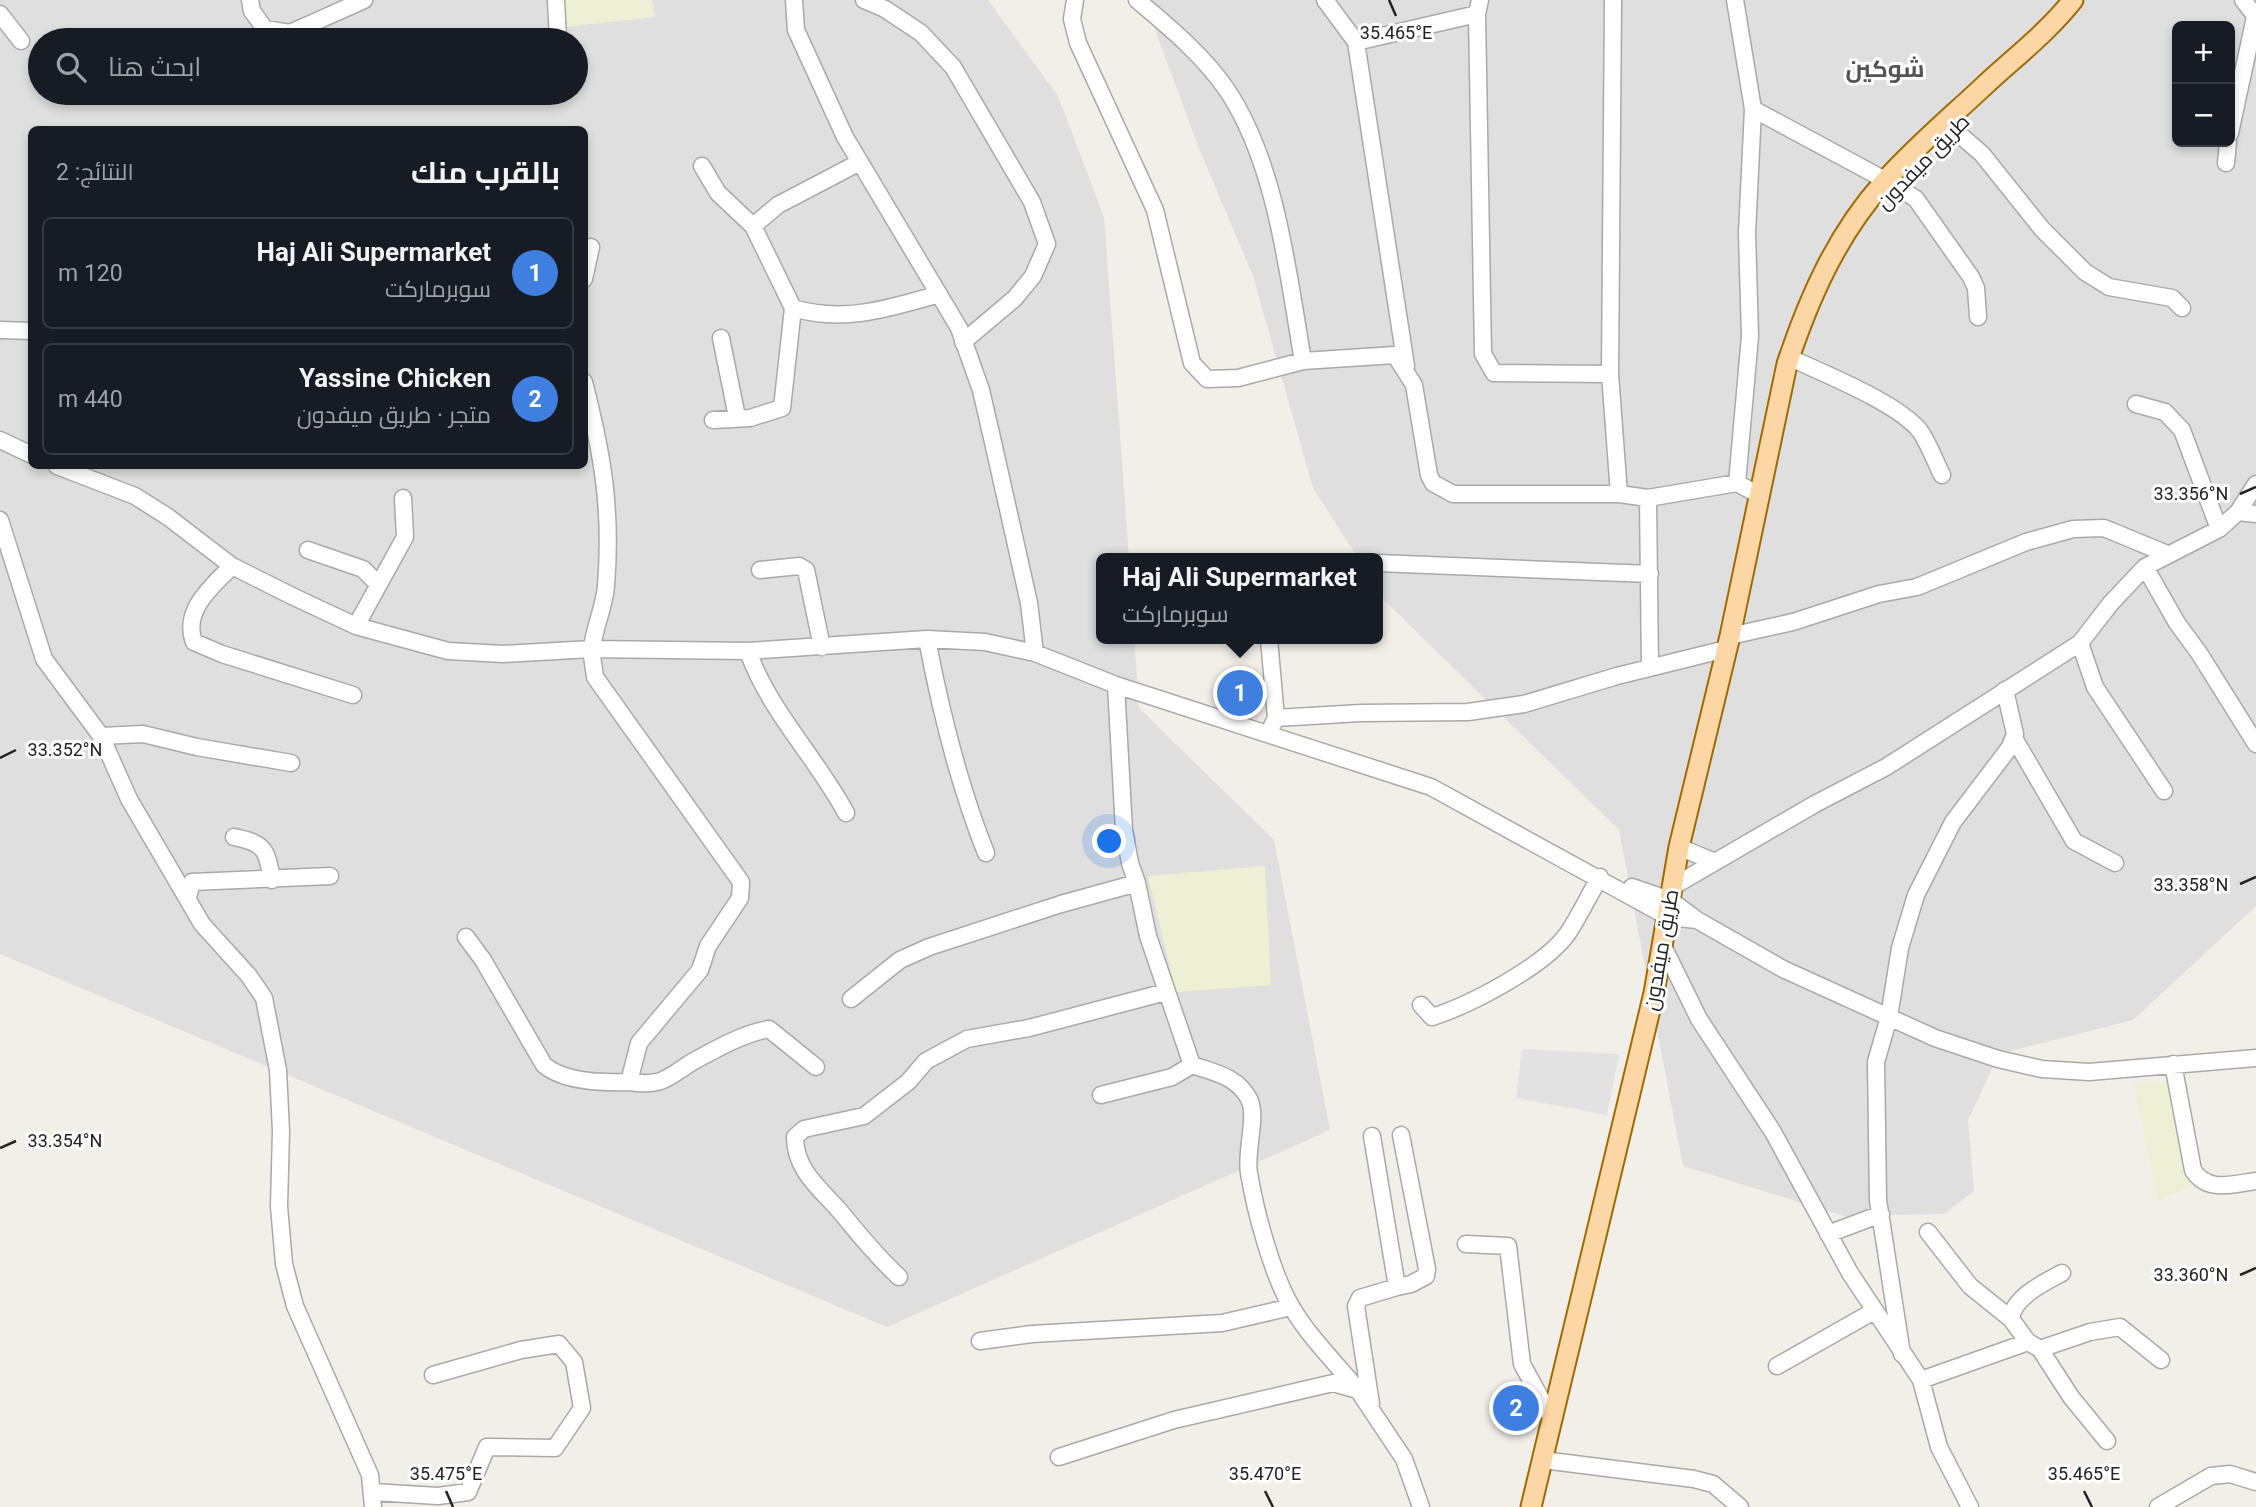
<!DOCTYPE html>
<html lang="ar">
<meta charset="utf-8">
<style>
:root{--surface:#171b24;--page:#242831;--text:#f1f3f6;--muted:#9ea1a6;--line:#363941;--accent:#d40000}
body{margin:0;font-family:Roboto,Cairo,sans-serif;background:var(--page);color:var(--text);direction:rtl}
.controls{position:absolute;right:21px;top:21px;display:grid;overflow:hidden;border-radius:10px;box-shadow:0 4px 10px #0003}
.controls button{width:63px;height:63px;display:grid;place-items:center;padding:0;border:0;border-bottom:2px solid var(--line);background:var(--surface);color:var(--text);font:35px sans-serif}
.you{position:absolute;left:1110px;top:842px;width:24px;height:24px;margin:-18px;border:5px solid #fff;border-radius:50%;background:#1a73e8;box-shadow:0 0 0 10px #1a73e833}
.badge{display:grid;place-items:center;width:46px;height:46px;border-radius:50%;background:var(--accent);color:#fff;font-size:23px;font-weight:700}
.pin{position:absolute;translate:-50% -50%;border:4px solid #fff;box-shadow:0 2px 7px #0006}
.popup{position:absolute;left:1096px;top:553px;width:287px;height:91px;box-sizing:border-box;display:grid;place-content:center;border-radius:10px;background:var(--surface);filter:drop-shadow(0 2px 5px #0005);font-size:23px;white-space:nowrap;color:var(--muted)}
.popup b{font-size:26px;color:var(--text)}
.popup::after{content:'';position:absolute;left:50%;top:100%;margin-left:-14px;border:14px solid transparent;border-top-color:var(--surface)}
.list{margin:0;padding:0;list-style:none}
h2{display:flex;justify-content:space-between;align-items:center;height:91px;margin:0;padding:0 28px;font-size:30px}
h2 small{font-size:23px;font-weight:400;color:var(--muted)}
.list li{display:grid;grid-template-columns:46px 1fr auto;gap:21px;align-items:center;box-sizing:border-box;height:112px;margin:0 14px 14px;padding:0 14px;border:2px solid var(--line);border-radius:10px}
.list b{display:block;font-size:26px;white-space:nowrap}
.list p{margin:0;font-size:23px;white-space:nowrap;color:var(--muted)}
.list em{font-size:23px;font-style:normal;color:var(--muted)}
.icon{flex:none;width:38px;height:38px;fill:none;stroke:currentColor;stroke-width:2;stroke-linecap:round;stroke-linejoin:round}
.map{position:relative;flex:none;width:2256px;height:1507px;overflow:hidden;direction:ltr}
.search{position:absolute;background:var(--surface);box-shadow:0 4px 10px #0003;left:28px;top:28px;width:560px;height:77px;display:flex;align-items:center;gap:18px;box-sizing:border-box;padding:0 24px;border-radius:38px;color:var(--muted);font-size:26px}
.panel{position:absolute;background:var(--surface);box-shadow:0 4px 10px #0003;left:28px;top:126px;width:560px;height:343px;border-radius:10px;direction:rtl}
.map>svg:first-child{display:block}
</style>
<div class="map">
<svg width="2256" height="1507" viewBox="0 0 2256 1507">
<rect width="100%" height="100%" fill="#f2efe9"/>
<!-- residential -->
<path fill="#e0dfdf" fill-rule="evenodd" d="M0 0H988L1058 96 1104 217 1129 558H1102V639H1134L1139 708 1274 840 1330 1130 887 1327 0 954ZM40 40H576V93H40ZM32 130H584V466H32Z
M1144 0H2256V906L2133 1020 1999 1054 1968 1120 1974 1191 1944 1214 1844 1216 1683 1166 1619 830 1385 601 1378 590V558H1358L1313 488 1253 276 1200 151ZM2177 26H2230V142H2177Z"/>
<!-- farmland -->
<path fill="#eef0d5" d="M561 0H652L655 17 566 27Z
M1265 866 1271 985 1176 992 1148 876Z
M2167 1082 2192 1186 2158 1201 2134 1084Z"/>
<!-- parking -->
<path fill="#e2e2e2" d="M1522 1049 1619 1054 1607 1115 1516 1098Z"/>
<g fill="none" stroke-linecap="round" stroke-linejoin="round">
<!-- minor casing -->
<g stroke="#a9a9a9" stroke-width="19">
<path id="minor" d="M250 0 252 11 265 29 290 33 364 0
M556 0 558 40
M794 0 796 30 845 137 959 328 981 390 995 451 1029 603 1035 653
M864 0 885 9 921 33 953 67 1032 202 1047 244 1033 276 1015 298 963 342
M1075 0 1072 19 1078 43 1155 210 1192 363 1207 379 1238 378 1303 361 1395 355 1414 385 1429 475 1433 483 1453 494H1619L1648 498 1650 668
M1137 0C1169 27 1203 55 1227 90 1277 165 1288 275 1303 361
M1325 0 1356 42
M1480 0 1477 14 1483 354 1494 373 1610 374 1613 0
M1735 0 1753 109
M2243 0 2256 17
M0 14 21 41
M1953 129 1982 154 2042 229 2085 272 2109 287 2172 298 2182 308
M2230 133 2255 17
M860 162 778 205 753 226 793 308C843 323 887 309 936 295
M2226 163 2228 142
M702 166 718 193 753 226
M1896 186 1916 199 1971 277 1976 288 1978 317
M584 279 591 247
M0 330 32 331
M721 338 737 417
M1795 360C1827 375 1899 404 1920 431 1929 444 1935 461 1942 475
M1406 366 1356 42 1477 14
M1610 374 1619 494
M584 382C603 456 612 510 606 586 604 609 594 627 592 649
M2136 404 2165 412 2182 430 2219 529
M713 420 750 418 782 408 793 308
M0 440 32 455
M57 466 135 496 168 517 232 566 292 596 356 626 448 651 503 654 591 649 748 651 927 639 985 642 1035 653 1116 685 1431 787 1668 917 1697 920
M1737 483 1750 336 1747 233 1753 109 1885 180
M1648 498 1737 483 1757 494
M2238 512 2256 514
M0 520 44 659 101 736 129 799 202 924 249 976 264 998 278 1070 281 1131 279 1206 284 1264 295 1306 370 1475 373 1507
M308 550 363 569 377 583
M1378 563 1650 574
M232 566C212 586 182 611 194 642L222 654 353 695
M2145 567 2177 623 2199 653 2256 744
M760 570 799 566 806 570 822 647
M356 626 405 537 403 498
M1730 636 1793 622 1879 594 1917 587 2026 542 2073 529 2104 528 2167 554
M927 639C941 713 958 783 986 853
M1269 639 1276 718 1272 726
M2080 643 2095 687 2164 791
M748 651C769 711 816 757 846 813
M1116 685 1124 830 1130 863 1137 883 1148 936 1192 1065C1215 1073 1237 1076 1249 1099 1258 1116 1245 1152 1249 1173 1255 1210 1272 1274 1291 1306 1308 1336 1336 1363 1358 1390
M1276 718 1361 713 1468 712 1524 704 1617 676 1726 649
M101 736 143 734 197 747 291 763
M2014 738 2074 841 2115 863
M234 837C265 843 267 850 272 880
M1679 847 1715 862
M1632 887 1670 900 1697 920 1783 969 1935 1038 1998 1059 2042 1069 2089 1072 2256 1058
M1672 887 1815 804 1886 767 2080 643 2111 603 2145 567 2219 529 2238 512 2256 484
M188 897 192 882 330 876
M466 937 483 960 544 1065C564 1082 603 1083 629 1082L639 1043 700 970 708 946 740 898 741 882 595 677 591 649
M1663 946 1699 1019 1773 1132 1850 1273 1921 1380 1939 1447 1970 1507
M851 999 900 960 929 947 1061 904 1137 883
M1421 1005 1432 1017C1470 1005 1545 966 1568 933 1580 915 1589 895 1600 877
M2173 1064 2193 1170C2207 1193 2232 1184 2256 1181
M629 1082C664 1087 667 1077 694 1061 716 1049 744 1033 769 1029L816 1067
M1101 1095 1172 1077 1192 1065
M1928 1232 1970 1286 2011 1319
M1828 1234 1881 1214
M1466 1244 1508 1246 1522 1364 1552 1419
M899 1277C874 1254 859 1234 838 1209 818 1187 795 1169 795 1137L804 1129 864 1116 908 1082 926 1061 967 1039 1029 1028 1166 992
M1397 1287 1411 1284 1426 1276 1427 1269 1401 1135
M980 1341 1032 1334 1222 1323 1291 1307
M2028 1342 2011 1319C2013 1297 2045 1282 2062 1273
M2040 1349 2071 1397 2107 1441
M1902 1354 1878 1200 1876 1062 1889 1017 1900 948 1916 895 1953 822 2010 747 2015 734 2005 690
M1777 1366 1874 1311
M1921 1380 2028 1342 2040 1349 2090 1332 2120 1327 2161 1360
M1371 1404 1356 1306 1360 1298 1397 1287 1372 1136
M1059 1457 1174 1420 1333 1383 1358 1390 1404 1459 1421 1507
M1543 1460 1694 1479 1713 1484 1740 1507
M373 1492 438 1496 468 1492 487 1447 555 1448 582 1408 574 1362 559 1344 521 1350 433 1375
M2158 1507 2211 1476 2230 1474 2256 1482"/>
</g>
<!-- major casing -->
<g stroke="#a06b00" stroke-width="23">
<path id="major" d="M1531 1507 1654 993 1679 847 1730 636 1787 364C1809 298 1837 234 1884 182 1915 147 1951 117 1985 85 2014 58 2048 32 2073 0"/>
</g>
<!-- minor -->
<use href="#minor" stroke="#fff" stroke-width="16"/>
<!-- major -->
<use href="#major" stroke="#fcd6a4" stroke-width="19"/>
</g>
<!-- ticks -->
<path fill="none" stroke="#222" stroke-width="2.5" d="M1389 0 1396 16M2240 494 2256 487M0 758 16 750M2240 884 2256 877M0 1148 16 1141M2240 1275 2256 1268M446 1491 453 1507M1265 1491 1273 1507M2084 1491 2092 1507"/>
<g text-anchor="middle" stroke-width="6" stroke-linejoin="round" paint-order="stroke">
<!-- street labels -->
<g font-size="21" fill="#222" stroke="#fff">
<text transform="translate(1923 162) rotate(-46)" y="7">طريق ميفدون</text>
<text transform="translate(1661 950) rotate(-80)" y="7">طريق ميفدون</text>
</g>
<!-- quarter labels -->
<g font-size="24" font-weight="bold" fill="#555" stroke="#fff">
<text x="1885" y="77">شوكين</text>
</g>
</g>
<g font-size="18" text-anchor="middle" fill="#222" stroke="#fff" stroke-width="6" stroke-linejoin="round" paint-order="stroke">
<text x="1396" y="39">35.465°E</text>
<text x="2191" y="500">33.356°N</text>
<text x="65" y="756">33.352°N</text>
<text x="2191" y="891">33.358°N</text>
<text x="65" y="1147">33.354°N</text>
<text x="2191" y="1281">33.360°N</text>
<text x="446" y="1480">35.475°E</text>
<text x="1265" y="1480">35.470°E</text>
<text x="2084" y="1480">35.465°E</text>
</g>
</svg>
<div class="controls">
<button>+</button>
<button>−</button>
</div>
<div class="you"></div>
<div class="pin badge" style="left:1240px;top:693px;background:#3f7fe0">1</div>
<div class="popup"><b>Haj Ali Supermarket</b>سوبرماركت</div>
<div class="pin badge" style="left:1516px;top:1408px;background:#3f7fe0">2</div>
<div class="search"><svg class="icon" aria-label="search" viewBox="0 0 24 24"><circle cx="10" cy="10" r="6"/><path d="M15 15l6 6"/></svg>ابحث هنا</div>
<section class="panel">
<h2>بالقرب منك<small>النتائج: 2</small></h2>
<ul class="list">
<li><span class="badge" style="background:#3f7fe0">1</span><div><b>Haj Ali Supermarket</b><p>سوبرماركت</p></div><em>120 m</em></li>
<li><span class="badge" style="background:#3f7fe0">2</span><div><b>Yassine Chicken</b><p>متجر · طريق ميفدون</p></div><em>440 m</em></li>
</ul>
</section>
</div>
